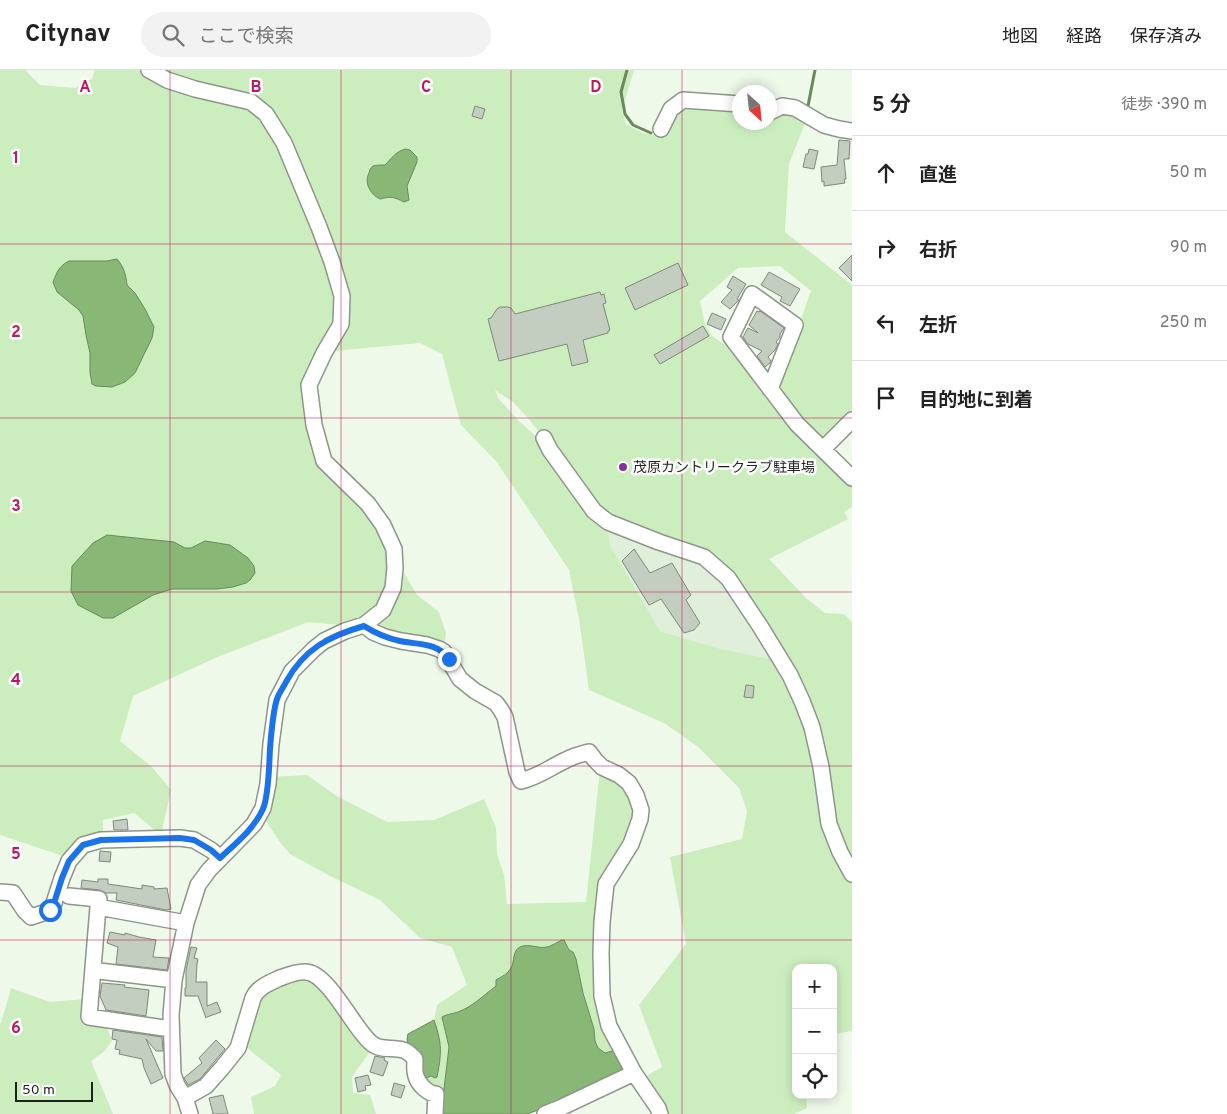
<!DOCTYPE html>
<html lang="ja">
<meta charset="utf-8">
<style>
:root{--surface:#fff;--page:#f2f2f2;--text:#222;--muted:#767676;--line:#e0e0e0}
body{margin:0;font-family:Overpass,"Noto Sans JP",sans-serif;background:var(--page);color:var(--text)}
.controls{position:absolute;right:15px;bottom:15px;display:grid;overflow:hidden;border-radius:10px;box-shadow:0 2px 12px #0003}
.controls button{width:45px;height:45px;display:grid;place-items:center;padding:0;border:0;border-bottom:1px solid var(--line);background:var(--surface);color:var(--text);font:25px sans-serif}
.compass{position:absolute;left:732px;top:15px;width:45px;height:45px;border-radius:50%;background:var(--surface);box-shadow:0 2px 12px #0003;rotate:153deg}
.scale{position:absolute;left:15px;bottom:12px;width:78px;box-sizing:border-box;padding-left:5px;border:2px solid #1e221d;border-top:0;font-size:14px;line-height:18px;white-space:nowrap;color:#1e221d;-webkit-text-stroke:4px #fff;paint-order:stroke}
.stop{position:absolute;width:15px;height:15px;margin:-11px;border:4px solid #1a73e8;border-radius:50%;background:#fff}
.stop.end{background:#1a73e8;border-color:#fff;box-shadow:0 1px 5px #0008}
.list{margin:0;padding:0;list-style:none}
h2{display:flex;justify-content:space-between;align-items:center;height:65px;margin:0;padding:0 20px;font-size:21px}
h2 small{font-size:16px;font-weight:400;color:var(--muted)}
.list li{display:grid;grid-template-columns:32px 1fr auto;gap:15px;align-items:center;box-sizing:border-box;height:75px;padding:0 20px;border-top:1px solid var(--line)}
.list b{display:block;font-size:19px;white-space:nowrap}
.list em{font-size:16px;font-style:normal;color:var(--muted)}
.icon{flex:none;width:28px;height:28px;fill:none;stroke:currentColor;stroke-width:2;stroke-linecap:round;stroke-linejoin:round}
.map{position:relative;flex:none;width:852px;height:1044px;overflow:hidden}
header{display:flex;align-items:center;gap:30px;box-sizing:border-box;height:70px;padding:0 25px;background:var(--surface);border-bottom:1px solid var(--line)}
header strong{font-size:24px}
nav{display:flex;gap:28px;margin-inline-start:auto;font-size:18px}
.search{width:350px;height:45px;background:var(--page);display:flex;align-items:center;gap:12px;box-sizing:border-box;padding:0 18px;border-radius:28px;color:var(--muted);font-size:19px}
main{display:flex}
aside{flex:1;background:var(--surface)}
.map>svg:first-child{display:block}
</style>
<header>
<strong>Citynav</strong>
<div class="search"><svg class="icon" aria-label="search" viewBox="0 0 24 24"><circle cx="10" cy="10" r="6"/><path d="M15 15l6 6"/></svg>ここで検索</div>
<nav><a>地図</a><a>経路</a><a>保存済み</a></nav>
</header>
<main>
<div class="map">
<svg width="852" height="1044" viewBox="0 0 852 1044">
<rect width="100%" height="100%" fill="#eef9ea"/>
<!-- built -->
<path fill="#e0efda" d="M608 462 629 465 693 486 720 507 748 549 770 589 717 578 660 561 611 477Z"/>
<!-- green -->
<path fill="#cceebf" fill-rule="evenodd" d="M0 0H25L40 15 75 18 92 9 95 0H634L622 40 626 54 643 63 658 66 666 58 684 32 739 36 740 52H770V43L778 41 807 48 789 94 785 162 852 215V345L823 371 782 328 777 315 811 221 780 196 738 198 700 231 705 254 712 266 739 284 772 334 852 412V437L844 442 848 449 769 489 806 528 825 543 844 544 852 552V961L833 964V898H796V1025H806L807 1038 794 1044H664L641 1009 662 997 639 935 686 874 670 787 742 769 747 741 739 718 698 677 664 653 589 620 579 549 569 500 496 391 461 355 442 284 420 273 334 281 303 312 310 374 315 391 365 436 417 525 439 542 446 563 444 578 373 558 308 552 215 588 133 626 120 671 152 697 171 720 161 765 134 743 103 750V766L66 787 0 765ZM495 320 513 332 527 347 601 439 618 450 684 471 698 478 734 509 770 589 717 578 660 561 611 477 608 462 585 442 539 369 520 352 498 328ZM246 513C227 519 209 519 190 519Z
M600 699 628 716 637 751 604 812 597 909 616 980 605 983 598 978 595 971 594 959 583 923 576 889 569 880 564 870H562L547 877 523 876 514 885 513 896 510 901 496 910V915C484 925 472 937 458 942 452 944 447 944 442 947L449 977 444 1019 437 1020 422 1010 431 1006 435 1008 437 1007 441 988V976L434 950 437 935 467 915 452 877 420 868 380 830 328 805 290 784 282 775 262 745 271 707 307 705 335 725 387 752 434 750 484 729 496 758 497 784 504 805 507 834 586 832Z
M307 904 373 977 352 1007 353 1023 370 1025 376 1044H254L251 1027 275 1016 281 1005 241 973 260 922Z
M11 918 50 932 84 929 80 951 106 954 112 971 105 981 91 991 113 1044H0V953H1Z"/>
<!-- water -->
<path fill="#89b776" stroke="#698a5b" d="M406 79 410 80 417 87V92L407 116 409 130 404 132C394 127 391 126 380 129 370 124 364 113 369 103 370 100 370 98 373 96 376 95 382 95 385 95 392 88 396 81 406 79Z
M117 189C124 197 126 205 127 215L135 223 145 239 154 257 152 268 135 303 125 312 112 317 96 316 92 314 90 303V283L86 265 83 246 79 240 57 222 53 212C57 202 59 196 69 191H107Z
M107 465 174 472 185 478H191L205 471 230 475 248 488 254 496 255 503 250 510 246 513 233 517 217 519H172L153 525 113 548H103L78 535 71 521 72 496 93 473Z
M562 870H564L569 880 573 882 576 889 583 923 594 959 595 971 598 978 605 983 616 980 625 999 563 1031 527 1044H441L449 977 442 947C447 944 452 944 458 942 472 937 484 925 496 916V910C501 907 508 904 511 898 515 891 512 881 520 877 528 873 539 879 547 877 552 876 557 872 562 870Z
M434 950C442 973 442 983 437 1007L435 1008 431 1006 422 1010 408 974 407 969 408 964Z"/>
<g fill="none" stroke-linecap="round" stroke-linejoin="round">
<!-- stream -->
<path stroke="#698a5b" stroke-width="3" d="M627 0 621 22 625 44 633 55 651 63
M808 36 815 0"/>
</g>
<!-- building -->
<path fill="#c4cec0" stroke="#7f887b" d="M475 36 485 39 482 49 472 46Z
M839 70 850 71 849 89H844L846 109H844L845 113 824 116V111L822 112 821 97 837 95Z
M809 79 818 81 814 99 803 97 806 84H808Z
M852 185V211L839 198Z
M678 193 688 215 635 240 625 218Z
M769 202 800 219 790 236 780 231 782 227 761 215Z
M733 206 746 214 737 229 739 230 730 239 721 232 732 220 727 217Z
M600 222 601 225 604 224 606 233 603 234 610 260 608 261V263L583 270 588 292 572 296 567 274 499 291 488 249 491 248 497 239 500 237H508L511 238 515 244Z
M757 241 759 242 760 241 784 258 780 264V267L776 272 778 274 775 280 768 287 771 291 770 293 765 297 757 286 762 281 748 274 743 267 748 258 758 263 749 255Z
M712 243 726 249 721 260 707 254Z
M703 256 709 266 660 294 654 285Z
M634 479 650 503 672 493 691 525 686 530 700 553 694 560 684 563 661 529 649 535 622 491Z
M746 615 754 616 753 628 744 627Z
M127 749 128 760H114L113 751Z
M100 781 111 782 110 792 99 791Z
M98 809H108V814L142 819V815L154 817V819L167 818 171 839 166 840 116 830 117 823H106L100 820 81 818 82 810 98 812Z
M110 862 125 865V863L139 867 156 870 153 887 169 888 167 900 116 894 118 877 107 873Z
M191 877 197 878 194 888 198 889 197 894 196 912H207V936L217 932 221 942 207 947 206 948 198 926H185V918H186V900Z
M102 913 125 915 124 917 149 920 146 946 106 940 100 926Z
M113 960 162 967 163 981H156L146 969 163 1008 151 1014 144 998 142 989 119 984 120 980 115 979 117 970 112 969Z
M216 970 225 979 200 1009 188 1015 184 1008 202 993 199 988Z
M375 986 385 988 384 990 388 992 383 1006 370 1002Z
M368 1005 371 1015 365 1016 366 1020 358 1022 355 1008Z
M394 1013 405 1016 401 1028 391 1025Z
M223 1025 228 1044H213L209 1028Z"/>
<g fill="none" stroke-linecap="round" stroke-linejoin="round">
<!-- minor casing -->
<g stroke="#8d9689" stroke-width="18">
<path id="minor" d="M149 0 167 10 195 19 251 32 266 44 284 73 319 157 332 192 342 226 341 254 324 283 309 315 314 355 324 391 368 434 383 455 394 479 395 498 393 518 383 540 364 555 345 561 324 571 314 579 292 601 277 630 271 674 268 714 263 738 254 754 209 800 198 815 186 853 174 910 171 945 173 1004 177 1015 185 1028 190 1044
M770 42 782 36 795 38 824 55 839 59 852 61
M661 59 671 39 683 30 740 34
M770 319 795 255 752 224 731 267 797 354 852 408
M544 368 550 380 594 441 608 452 659 472 704 487 728 508 760 556 790 605 802 631 812 657 821 697 829 754 840 782 852 804
M823 379 852 350
M364 555 373 562 385 567 401 571 427 575 439 579 444 582 460 609 475 621 496 633 501 640 505 647 517 702 521 711C540 706 549 698 566 690 573 686 581 684 589 682L595 690 602 697 619 705 629 713 636 725 641 740 640 749 631 774 606 814 602 852 601 883 602 926 609 956 634 1003 658 1038 660 1044
M0 822 13 823 25 841 31 847 43 843 50 840 54 833 62 808 69 791 83 775 101 770 180 768 194 770 211 780 221 788
M69 826 99 829 98 837
M99 901 174 910
M171 959 89 947 98 837 186 853
M185 1028 206 1016 222 998 238 978 253 928C258 917 269 913 280 908 288 905 298 901 306 902 328 903 353 957 370 972 379 981 391 977 403 980 408 981 411 985 415 989 415 994 414 1001 416 1006 418 1014 428 1024 436 1024L435 1044
M545 1044 560 1038 634 1003"/>
</g>
<!-- minor -->
<use href="#minor" stroke="#fff" stroke-width="15"/>
</g>
<g fill="none" stroke-linecap="round" stroke-linejoin="round">
<!-- route -->
<path stroke="#1a73e8" stroke-width="6" d="M50 840 54 833 62 808 69 791 83 775 101 770 180 768 194 770 211 780 220 788C235 774 254 759 263 739 269 724 269 696 270 679 271 666 273 641 277 629 279 623 283 618 286 612 304 579 329 566 364 556 375 563 386 568 400 571 418 575 437 572 449 589"/>
</g>
<!-- grid -->
<path fill="none" stroke="#c2185b" stroke-width="1" stroke-opacity="0.55" d="M170 0V1044M341 0V1044M511 0V1044M682 0V1044M0 174H852M0 348H852M0 522H852M0 696H852M0 870H852"/>
<!-- markers -->
<circle fill="#8531a0" stroke="#fff" stroke-width="2" cx="623" cy="397" r="5"/>
<g text-anchor="middle" stroke-width="5" stroke-linejoin="round" paint-order="stroke">
<!-- poi labels -->
<g font-size="14" fill="#1e221d" stroke="#fff" text-anchor="start">
<text x="633" y="402">茂原カントリークラブ駐車場</text>
</g>
</g>
<g font-size="16" text-anchor="middle" font-weight="bold" fill="#c2185b" stroke="#fff" stroke-width="5" stroke-linejoin="round" paint-order="stroke">
<text x="85" y="22">A</text>
<text x="256" y="22">B</text>
<text x="426" y="22">C</text>
<text x="596" y="22">D</text>
<text x="16" y="93">1</text>
<text x="16" y="267">2</text>
<text x="16" y="441">3</text>
<text x="16" y="615">4</text>
<text x="16" y="789">5</text>
<text x="16" y="963">6</text>
</g>
</svg>
<div class="controls">
<button>+</button>
<button>−</button>
<button><svg class="icon" aria-label="locate" viewBox="0 0 24 24"><circle cx="12" cy="12" r="6"/><path d="M12 2v4M12 18v4M2 12h4M18 12h4"/></svg></button>
</div>
<svg class="compass" viewBox="-18 -18 36 36"><path d="M0-13l5 13h-10z" fill="#e53935"/><path d="M0 13l5-13h-10z" fill="#767676"/></svg>
<div class="scale">50 m</div>
<div class="stop" style="left:50px;top:840px"></div>
<div class="stop end" style="left:449px;top:589px"></div>
</div>
<aside>
<h2>5 分<small>徒歩 · 390 m</small></h2>
<ul class="list">
<li><svg class="icon" aria-label="ahead" viewBox="0 0 24 24"><path d="M12 20V5M6 11l6-6 6 6"/></svg><div><b>直進</b></div><em>50 m</em></li>
<li><svg class="icon" aria-label="right" viewBox="0 0 24 24"><path d="M7 20v-9h11M14 6l5 5-5 5"/></svg><div><b>右折</b></div><em>90 m</em></li>
<li><svg class="icon" aria-label="left" viewBox="0 0 24 24"><path d="M17 20v-9H6M10 6l-5 5 5 5"/></svg><div><b>左折</b></div><em>250 m</em></li>
<li><svg class="icon" aria-label="arrive" viewBox="0 0 24 24"><path d="M6 21V4h12l-3 4 3 4H6"/></svg><div><b>目的地に到着</b></div></li>
</ul>
</aside>
</main>
